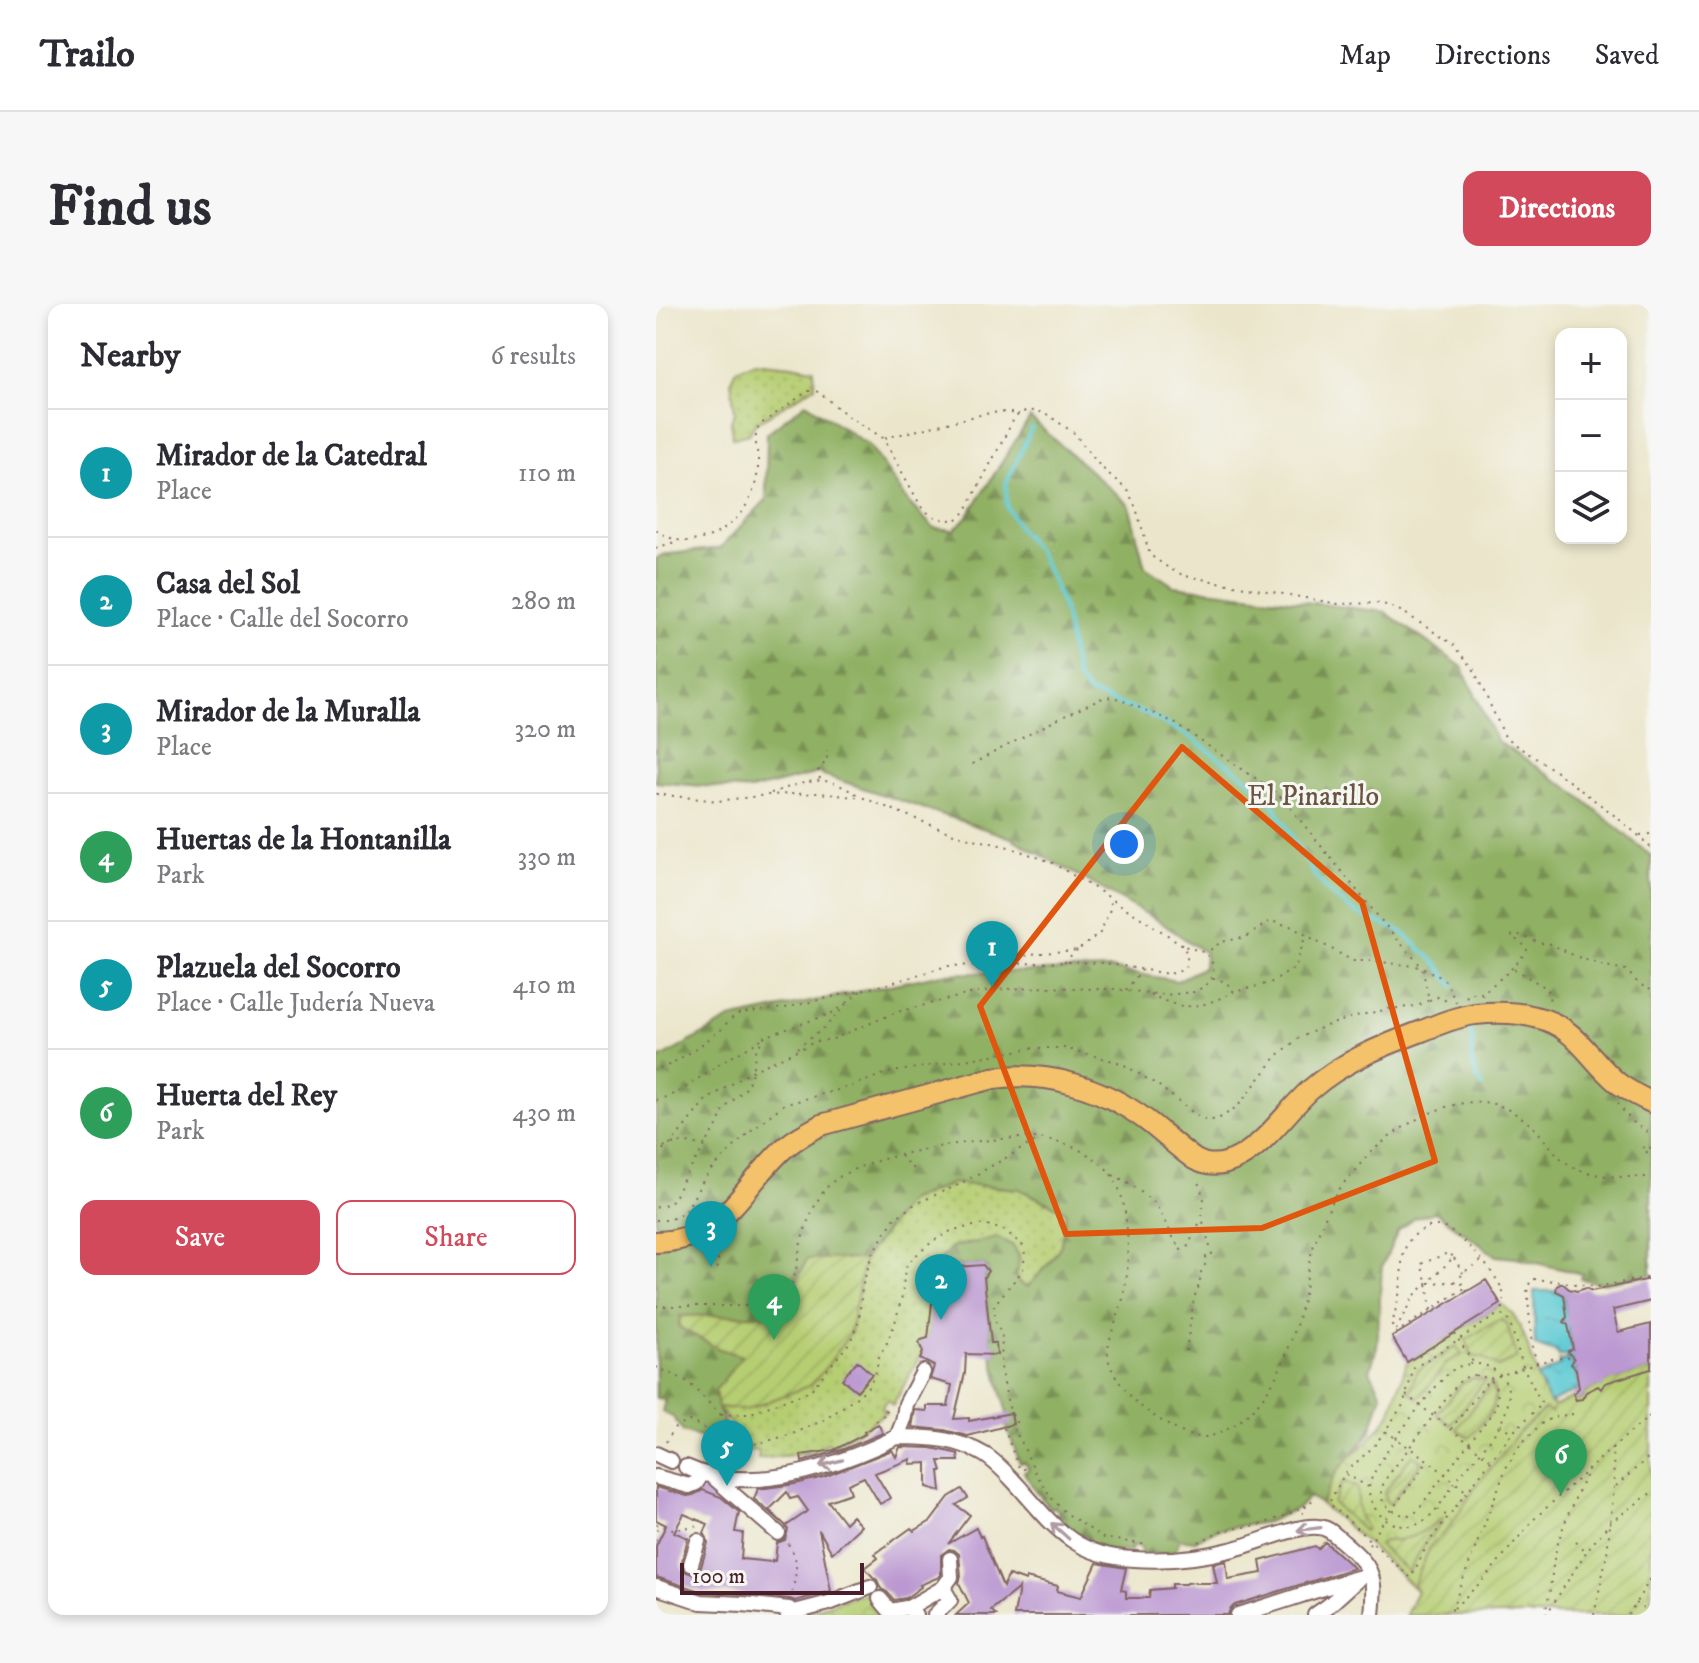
<!DOCTYPE html>
<meta charset="utf-8">
<style>
:root{--surface:#fff;--page:#f7f7f7;--text:#2b2b33;--muted:#7c7c81;--line:#e1e1e2;--accent:#d1495b}
body{margin:0;font-family:"IM FELL DW Pica",serif;background:var(--page);color:var(--text)}
.controls{position:absolute;right:24px;top:24px;display:grid;overflow:hidden;border-radius:16px;box-shadow:0 4px 12px #0003}
.controls button{width:72px;height:72px;display:grid;place-items:center;padding:0;border:0;border-bottom:2px solid var(--line);background:var(--surface);color:var(--text);font:40px sans-serif}
.scale{position:absolute;left:24px;bottom:20px;width:184px;box-sizing:border-box;padding-left:8px;border:4px solid #4a1f2b;border-top:0;font-size:22px;line-height:28px;white-space:nowrap;color:#4a1f2b;-webkit-text-stroke:6px #f6f6f2;paint-order:stroke}
.you{position:absolute;left:468px;top:540px;width:28px;height:28px;margin:-20px;border:6px solid #fff;border-radius:50%;background:#1a73e8;box-shadow:0 0 0 12px #1a73e833}
.badge{display:grid;place-items:center;width:52px;height:52px;border-radius:50%;background:var(--accent);color:#fff;font-size:26px;font-weight:700}
.pin{position:absolute;translate:-50% -66px;filter:drop-shadow(0 2px 4px #0008)}
.pin::after{content:'';position:absolute;top:42px;width:28px;height:24px;background:inherit;clip-path:polygon(0 0,100% 0,50% 100%)}
.list{margin:0;padding:0;list-style:none}
h2{display:flex;justify-content:space-between;align-items:center;height:104px;margin:0;padding:0 32px;font-size:34px}
h2 small{font-size:26px;font-weight:400;color:var(--muted)}
.list li{display:grid;grid-template-columns:52px 1fr auto;gap:24px;align-items:center;box-sizing:border-box;height:128px;padding:0 32px;border-top:2px solid var(--line)}
.list b{display:block;font-size:30px;white-space:nowrap}
.list p{margin:0;font-size:26px;white-space:nowrap;color:var(--muted)}
.list em{font-size:26px;font-style:normal;color:var(--muted)}
.actions{display:flex;gap:16px;padding:24px 32px}
.actions a{flex:1;padding:18px 0;border:2px solid var(--accent);border-radius:16px;text-align:center;font-size:28px;color:var(--accent)}
.actions .main{background:var(--accent);color:#fff}
.icon{flex:none;width:44px;height:44px;fill:none;stroke:currentColor;stroke-width:2;stroke-linecap:round;stroke-linejoin:round}
.map{position:relative;flex:none;width:995px;height:1311px;overflow:hidden;border-radius:16px}
header{display:flex;align-items:center;gap:48px;box-sizing:border-box;height:112px;padding:0 40px;background:var(--surface);border-bottom:2px solid var(--line)}
header strong{font-size:38px}
nav{display:flex;gap:44px;margin-inline-start:auto;font-size:28px}
.intro{display:flex;align-items:center;justify-content:space-between;box-sizing:border-box;height:192px;padding:0 48px}
h1{margin:0;font-size:56px}
.button{padding:20px 36px;border-radius:16px;background:var(--accent);color:#fff;font-size:28px;font-weight:700}
main{display:flex;gap:48px;padding:0 48px}
aside{flex:1;background:var(--surface);border-radius:16px;box-shadow:0 4px 12px #0003}
.map>svg:first-child{display:block}
</style>
<header>
<strong>Trailo</strong>
<nav><a>Map</a><a>Directions</a><a>Saved</a></nav>
</header>
<div class="intro"><h1>Find us</h1><a class="button">Directions</a></div>
<main>
<aside>
<h2>Nearby<small>6 results</small></h2>
<ul class="list">
<li><span class="badge" style="background:#0f9aa8">1</span><div><b>Mirador de la Catedral</b><p>Place</p></div><em>110 m</em></li>
<li><span class="badge" style="background:#0f9aa8">2</span><div><b>Casa del Sol</b><p>Place · Calle del Socorro</p></div><em>280 m</em></li>
<li><span class="badge" style="background:#0f9aa8">3</span><div><b>Mirador de la Muralla</b><p>Place</p></div><em>320 m</em></li>
<li><span class="badge" style="background:#2e9e5b">4</span><div><b>Huertas de la Hontanilla</b><p>Park</p></div><em>330 m</em></li>
<li><span class="badge" style="background:#0f9aa8">5</span><div><b>Plazuela del Socorro</b><p>Place · Calle Judería Nueva</p></div><em>410 m</em></li>
<li><span class="badge" style="background:#2e9e5b">6</span><div><b>Huerta del Rey</b><p>Park</p></div><em>430 m</em></li>
</ul>
<div class="actions"><a class="main">Save</a><a>Share</a></div>
</aside>
<div class="map">
<svg width="995" height="1311" viewBox="0 0 995 1311">
<defs>
<pattern id="grass-dots" width="8" height="8" patternUnits="userSpaceOnUse" patternTransform="scale(2)"><rect width="8" height="8" fill="#b6ce72"/><path d="M2 2h.1M6 6h.1" fill="none" stroke="#9eb063" stroke-width="1.8" stroke-linecap="round"/></pattern>
<pattern id="forest-firs" width="22" height="20" patternUnits="userSpaceOnUse" patternTransform="scale(2)"><rect width="22" height="20" fill="#90b164"/><path d="M5 1l3.5 6h-7zM16 11l3.5 6h-7z" fill="#788f53"/></pattern>
<pattern id="park-crowns" width="20" height="18" patternUnits="userSpaceOnUse" patternTransform="scale(2)"><rect width="20" height="18" fill="#b6ce72"/><path d="M2 6a3 3 0 1 1 6 0M12 15a3 3 0 1 1 6 0" fill="none" stroke="#9eb063"/></pattern>
<pattern id="garden-furrows" width="10" height="10" patternUnits="userSpaceOnUse" patternTransform="scale(2)"><rect width="10" height="10" fill="#b6ce72"/><path d="M-1 1l2-2M0 10L10 0M9 11l2-2" fill="none" stroke="#9eb063"/></pattern>
<pattern id="water-ripples" width="26" height="14" patternUnits="userSpaceOnUse" patternTransform="scale(2)"><rect width="26" height="14" fill="#5dcad3"/><path d="M2 4q2-2 4 0t4 0M15 11q2-2 4 0t4 0" fill="none" stroke="#52adb5"/></pattern>
</defs>
<rect width="100%" height="100%" fill="#f6f6f2"/>
<filter id="ink" filterUnits="userSpaceOnUse"><feTurbulence type="fractalNoise" baseFrequency=".0125" numOctaves="2"/><feDisplacementMap in="SourceGraphic" scale="16" xChannelSelector="R" yChannelSelector="G"/><feConvolveMatrix kernelMatrix="1 2 1 2 8 2 1 2 1" color-interpolation-filters="sRGB"/></filter>
<filter id="wash" filterUnits="userSpaceOnUse"><feTurbulence type="fractalNoise" baseFrequency=".006" numOctaves="4" result="noise"/><feDisplacementMap in="SourceGraphic" scale="32" xChannelSelector="R" yChannelSelector="G"/><feGaussianBlur stdDeviation="1.8" result="paint"/><feColorMatrix in="noise" values="0 0 0 0 0 0 0 0 0 0 0 0 0 0 0 0 0 1.4 0 .05"/><feComposite in="paint" operator="in"/></filter>
<g filter="url(#wash)">
<rect width="100%" height="100%" fill="#ebe6cb"/>
<!-- grass -->
<path fill="url(#grass-dots)" stroke="#80764e" stroke-width="2" d="M99 57 136 61 158 65 159 82 100 119 93 130 76 134 75 117 79 109 75 76 80 65Z
M297 879 363 885 410 907 405 941 394 958 372 983 363 978 358 972 295 944 276 966 279 973 272 1035 264 1037 263 1040 267 1047 237 1101 232 1096 225 1103 230 1108 176 1146 175 1141 171 1139 167 1141V1147L102 1155 103 1147 93 1146 62 1103 90 1106 194 1029 208 955 252 897Z"/>
<!-- forest -->
<path fill="url(#forest-firs)" stroke="#6d6848" stroke-width="2" d="M150 99 214 142 253 199 278 224 298 226 313 210 374 114 473 201 489 263 518 282 729 308 806 363 841 437 917 487 995 552V971L945 979 925 975 926 970 860 954 840 952 779 908 759 914 742 927 726 962 721 1043 714 1067 726 1090 714 1129 680 1169 665 1200 653 1193 642 1204 611 1218 559 1226 539 1237 523 1235 520 1247 507 1250 485 1248 484 1242H475V1248L444 1246 430 1240 433 1235 426 1231 421 1234 400 1212 403 1208 398 1202 395 1205 379 1186 368 1168 373 1165 369 1158 364 1159 350 1121 355 1110H351L336 1051 341 1050 340 1040 335 1039 328 973 332 969 331 964 326 961 288 964 283 961 279 962 295 943 342 934 356 941 363 952 362 965 359 972 363 979 372 983 394 958 405 941 410 907 363 885 297 879 252 897 208 955H151L136 989 108 1011 24 1012 61 1044 86 1052 59 1087 62 1103 69 1120 46 1134 27 1128 17 1113 6 1108 9 1096 0 1094V757L74 715 286 670 455 665 521 677 548 663 549 649 503 617 353 533 162 469 95 486 0 478V255L6 251 64 244 110 196 111 129Z"/>
<!-- park -->
<path fill="url(#park-crowns)" stroke="#80764e" stroke-width="2" d="M845 1000C876 1019 873 1075 898 1103L918 1093 920 1096H924L928 1094V1089L941 1082 946 1083 947 1079 995 1065V1311H750L761 1287 710 1238 665 1200 680 1169 691 1156 712 1137 734 1111 751 1058Z
M213 1288 231 1311H140Z"/>
<!-- garden -->
<path fill="url(#garden-furrows)" stroke="#80764e" stroke-width="2" d="M151 955H208L194 1029 172 1061 155 1081 90 1106 62 1103 59 1087 86 1052 61 1044 23 1023 24 1012 108 1011 136 989Z
M845 1016 851 1020 861 1054 842 1063 827 1054 816 1052 810 1036 841 1017Z
M800 1042 806 1050 792 1058 762 1094 754 1088 761 1067Z
M995 1065V1311H750L761 1287 757 1282 775 1241 795 1221 821 1181 864 1127 889 1105 895 1109 898 1103 918 1093 920 1096H924L928 1094V1089L941 1082 946 1083 947 1079Z
M817 1074 829 1076 795 1121 781 1110 806 1079Z
M835 1079C848 1102 827 1117 813 1134L801 1125Z
M756 1151 766 1158 734 1200 730 1197 728 1189Z
M687 1177 701 1184 703 1211 710 1224 708 1227 677 1199Z
M785 1214 787 1216 771 1236 752 1268 723 1241 728 1237C751 1237 767 1230 785 1214Z"/>
<!-- water -->
<path fill="url(#water-ripples)" stroke="#54747f" stroke-width="2" d="M878 987H900L907 990 912 1015 908 1017 912 1019 919 1058H916V1061L919 1062 923 1085 894 1099 881 1073 904 1061 903 1057 911 1056V1052H902V1049L879 1041Z"/>
<g fill="none" stroke-linecap="round" stroke-linejoin="round">
<!-- stream -->
<path stroke="#5dcad3" stroke-width="4" d="M376 124 350 180 351 203 363 224 383 249 396 275 408 306 421 374 433 389 491 410 534 433 592 475 615 496 659 572 674 589 698 608 746 628 780 659 798 682
M813 723 817 736 815 754 820 771 826 782"/>
</g>
<g id="blocks">
<!-- building -->
<path fill="#bb98d1" fill-rule="evenodd" d="M280 961 289 964 327 961 332 967 328 973 335 1039H340L341 1051 310 1050 309 1069 298 1115 313 1114V1117L355 1109 357 1120 312 1132 288 1126 256 1123 259 1106 271 1107V1102H292L296 1081 274 1075 278 1062 264 1055 267 1048 263 1039 265 1036 272 1034 279 973 276 966Z
M995 975V997L957 1006 962 1028 995 1020V1065L949 1079 945 1085 942 1082 930 1088 926 1095 920 1096 917 1090 923 1084 920 1065 915 1060 918 1055 912 1047 917 1045 912 1021 908 1018 911 1013 908 991 900 987 901 982 906 979 913 985 921 987 930 984 936 987Z
M830 976 845 1000 751 1058 736 1033Z
M201 1057 216 1070 201 1087 186 1075Z
M222 1120 227 1129 188 1145 146 1158 145 1151 178 1146 209 1130 208 1128Z
M244 1143 275 1144 295 1148 302 1150 303 1157H283L286 1167H283L285 1187 271 1183V1159L254 1160 255 1155 219 1169 234 1194 224 1200 208 1173 192 1180 195 1189 172 1197 189 1219 196 1212 205 1222 176 1249 163 1226 175 1287 139 1297 134 1295 88 1290 47 1288 0 1273V1242L10 1221 0 1216V1183L31 1192 37 1191 47 1186 65 1193 83 1208 79 1228 87 1229 85 1255 116 1258V1256L119 1257 121 1239 129 1236 132 1226 129 1221 98 1195 102 1185 139 1180 168 1173 236 1146 240 1153ZM131 1188 134 1195 142 1193 152 1207 130 1222 113 1206ZM28 1210 52 1220 48 1229 51 1234 52 1239 45 1263 41 1268 36 1270 28 1267 25 1261 32 1234 18 1228Z
M306 1185 312 1194 300 1201 314 1211 292 1240 320 1224 324 1233 326 1232 347 1283 353 1271 370 1277V1274L402 1282 401 1287 425 1293 441 1259 470 1264 465 1286 470 1287V1294H493L494 1286 516 1284V1280H530L531 1279 540 1278V1279H561L557 1260 570 1257 572 1275 606 1269 604 1257 659 1242 662 1245 669 1238 698 1264 579 1301 574 1305 572 1311H358L363 1284 335 1306 340 1311H300L313 1299 303 1279 305 1272 303 1250 298 1246 293 1245 285 1251V1270L283 1273 264 1281 265 1283 250 1294 238 1296 231 1288 225 1285 221 1276 217 1273 209 1264 222 1254 219 1250 255 1224 258 1227 275 1217 293 1193Z"/>
</g>
</g>
<g filter="url(#ink)">
<use href="#blocks" fill-opacity="0" stroke="#826563" stroke-width="2"/>
<g fill="none" stroke-linecap="round" stroke-linejoin="round">
<!-- street casing -->
<g stroke="#826563" stroke-width="18">
<path id="street" d="M241 1133C274 1133 300 1134 329 1151 343 1160 353 1172 364 1184 400 1225 420 1252 478 1255 510 1257 543 1254 574 1246 597 1241 639 1221 662 1223 672 1223 679 1231 687 1238 717 1263 720 1272 716 1311
M0 1150 15 1157
M30 1163C95 1193 181 1162 241 1133L247 1118 250 1100 267 1068
M56 1172 122 1229
M0 1173 33 1182 40 1179 46 1170
M35 1260 42 1237
M0 1283 45 1298 87 1300 133 1305
M287 1284 295 1273 294 1255
M224 1295 234 1307 254 1303
M131 1310 173 1299 214 1283
M259 1311 254 1303 287 1284 294 1296 279 1311
M582 1311C623 1299 664 1284 705 1273
M659 1311 672 1302 701 1276"/>
</g>
<!-- primary casing -->
<g stroke="#826563" stroke-width="24">
<path id="primary" d="M0 938C66 936 82 890 123 849 135 837 150 829 165 821L337 774C392 767 446 783 490 816 506 828 521 843 538 855 553 864 568 862 584 853 611 838 631 807 654 786 687 757 726 742 766 727 783 720 800 713 819 710 838 708 861 708 879 713 921 722 932 755 963 780 973 787 984 793 995 798"/>
</g>
<!-- path -->
<path stroke="#826563" stroke-width="2" stroke-dasharray="2 6" stroke-linecap="butt" d="M229 134 328 110 343 108 363 110
M0 226C17 238 32 240 52 233 83 223 104 188 102 155 101 142 96 132 105 120L152 87H160L165 90 192 112 227 134 266 204C277 214 286 216 300 216L309 208 359 113 371 106 389 109 418 129 444 162 472 187 480 204 494 251 514 265 529 272 682 300 725 299 747 308 798 341 817 364 850 435 895 464 953 507 982 531 995 544
M0 244 15 239 22 238
M316 460 400 416 447 394 458 393 517 418 611 482 627 495 729 621 766 663 788 675 800 698
M164 475 162 467 171 456V446
M115 489C132 484 156 473 174 478 184 480 194 487 204 492
M0 490 62 497 111 491 162 489 208 494 300 531 353 543 395 558 440 585 527 641C535 659 532 667 512 670L449 659 413 658 291 662 235 679 129 704 84 709 73 716 66 725 38 746 13 761 0 765
M984 531 995 530
M408 658 421 646
M355 659 374 650 422 646 444 629 455 603 454 595
M858 665 892 685 894 699
M557 674 570 678 578 688 614 679 639 664 650 630
M470 686 486 666
M494 690C530 709 543 704 578 688
M826 692 827 689C843 675 861 663 872 644L855 632 861 630 884 639 895 640 917 651 944 661 970 666 983 680 995 686
M810 693 814 689H826
M773 696 782 693 793 698
M191 699 204 687
M141 744 169 723 187 704
M0 796C31 788 41 773 67 758 80 750 93 744 105 735
M962 799C970 812 980 823 995 830
M16 840 21 838 49 841
M995 844 988 842 986 846 995 850
M0 845 10 842
M0 850 15 840 49 797 96 767 159 738 177 735 241 708 318 689 349 685 392 683 436 685H459L510 691 538 688 549 682 556 674 558 662 550 649 528 642
M244 852 260 868
M457 871 473 879 499 899 524 946 531 944 545 916
M0 903 15 899 26 878 60 824 68 805 90 784 95 772 100 747 108 733 176 709 191 700
M0 916H13L26 909 32 903 48 875 64 857 93 828 127 801 196 782 231 769 378 744H408L465 759 503 782 540 811 549 815 558 816 566 813 582 802 621 752 643 734 667 723 700 712 733 705 762 702 773 696 766 663 717 657H697L634 622 614 617 590 633 565 638 550 649
M52 942 62 956 61 964 58 967
M798 954 807 969
M773 979 798 978
M811 987 807 980 799 978 812 965 825 957
M0 1002H99C111 1000 123 998 131 988 141 974 141 955 145 939 150 920 159 896 173 881 204 849 336 832 381 834 396 835 416 841 429 849 463 867 468 892 471 927 473 953 472 973 466 999 462 1014 453 1031 452 1047 450 1068 478 1099 495 1110 511 1120 527 1133 547 1133 562 1132 575 1124 586 1115 621 1088 637 1037 647 995 651 977 652 956 659 938 664 924 675 898 683 886 686 880 692 875 697 869 704 860 712 850 721 843 748 820 782 800 818 798 841 796 866 811 881 827 891 837 899 851 911 859 935 875 967 873 995 873
M775 1006 771 979 765 960 792 949 798 953 757 993 738 1030 809 984
M736 1023C738 1010 742 998 744 986 747 970 743 951 753 937 758 930 770 922 780 922 800 922 838 967 846 985 849 993 847 1002 846 1010
M798 1029 817 1058
M530 1047 538 994 544 979V970L550 959V952L556 950 546 914 548 894 541 875
M763 1051 767 1057
M881 1059 876 1042 871 983 877 975 899 977 941 983 995 973
M814 1060C827 1059 837 1063 846 1073 870 1103 823 1149 804 1172 792 1187 779 1215 759 1221 749 1224 739 1221 730 1216 719 1208 710 1193 714 1179 718 1160 776 1084 792 1070 798 1064 805 1061 814 1060Z
M0 1063 29 1076 36 1082 65 1111 75 1127 91 1140
M819 1071C838 1074 845 1085 840 1104L760 1208 750 1212C728 1205 718 1194 731 1173L803 1078 812 1072Z
M750 1091 834 1155
M917 1110 898 1113 885 1120 865 1140 850 1164 795 1307 829 1274 877 1216 957 1143
M65 1111 92 1110 154 1087 194 1038 203 1016 206 983 216 950 238 915 259 900 302 881 383 835
M220 1117 232 1108 230 1106 234 1103
M844 1120 855 1128
M348 1124 362 1162 366 1161 368 1165 366 1166
M795 1125 833 1075 895 1055 918 1053
M729 1127 718 1142 689 1169 673 1199 755 1274 772 1239 856 1129 886 1100 867 1063 854 1019 849 1012 841 1011 758 1064 747 1101 729 1127 773 1157 811 1188
M10 1138 19 1123 34 1117 82 1141 105 1139 139 1129 168 1116 197 1096 211 1084 219 1071 223 1053 230 1041 239 1019 246 992 249 964 257 954 277 937 297 926 328 920 350 927 367 942 369 950 367 966 338 1001 340 1020 346 1030 345 1063 352 1101 360 1118 358 1129 363 1133 380 1170 397 1196 410 1209 447 1234 491 1241
M690 1170 712 1183
M960 1182 995 1151
M782 1205 792 1213
M647 1210 646 1206 653 1200
M0 1220 20 1226 42 1221
M0 1225 5 1227
M0 1235 1 1236
M543 1238 564 1227 607 1220 642 1206 657 1196
M920 1238 930 1247
M132 1240C145 1256 139 1272 136 1290
M713 1241 729 1215 772 1157
M979 1299 995 1309
M888 1311C895 1291 895 1270 899 1250 906 1221 919 1195 931 1168
M890 1311 932 1245 955 1218 995 1189
M938 1311 951 1250 958 1183 957 1143 995 1111
M972 1311 995 1274"/>
<!-- street -->
<use href="#street" stroke="#fff" stroke-width="14"/>
<!-- primary -->
<use href="#primary" stroke="#f3c26a" stroke-width="20"/>
</g>
<!-- one-way arrows -->
<defs><path id="oneway-shaft" d="M-6 0H5M1.5-3L5.5 0L1.5 3" fill="none" stroke-width="1.6" stroke-linecap="round" stroke-linejoin="round" transform="scale(2)"/></defs>
<g stroke="#ae9aa0">
<use href="#oneway-shaft" transform="translate(175 1159) rotate(165)"/>
<use href="#oneway-shaft" transform="translate(653 1225) rotate(173)"/>
<use href="#oneway-shaft" transform="translate(404 1227) rotate(-138)"/>
</g>
</g>
<!-- marked area -->
<path fill="none" stroke="#e0560e" stroke-width="6" stroke-linejoin="round" d="M526 443 706 598 779 857 606 924 410 930 324 702Z"/>
<g text-anchor="middle" stroke-width="6" stroke-linejoin="round" paint-order="stroke">
<!-- park labels -->
<g font-size="28" fill="#6a5440" stroke="#f6f6f2">
<text x="657" y="501">El Pinarillo</text>
</g>
</g>
</svg>
<div class="controls">
<button>+</button>
<button>−</button>
<button><svg class="icon" aria-label="layers" viewBox="0 0 24 24"><path d="M12 4l9 5-9 5-9-5zM3 14l9 5 9-5"/></svg></button>
</div>
<div class="scale">100 m</div>
<div class="you"></div>
<div class="pin badge" style="left:336px;top:683px;background:#0f9aa8">1</div>
<div class="pin badge" style="left:285px;top:1016px;background:#0f9aa8">2</div>
<div class="pin badge" style="left:55px;top:963px;background:#0f9aa8">3</div>
<div class="pin badge" style="left:118px;top:1036px;background:#2e9e5b">4</div>
<div class="pin badge" style="left:71px;top:1182px;background:#0f9aa8">5</div>
<div class="pin badge" style="left:905px;top:1191px;background:#2e9e5b">6</div>
</div>
</main>
